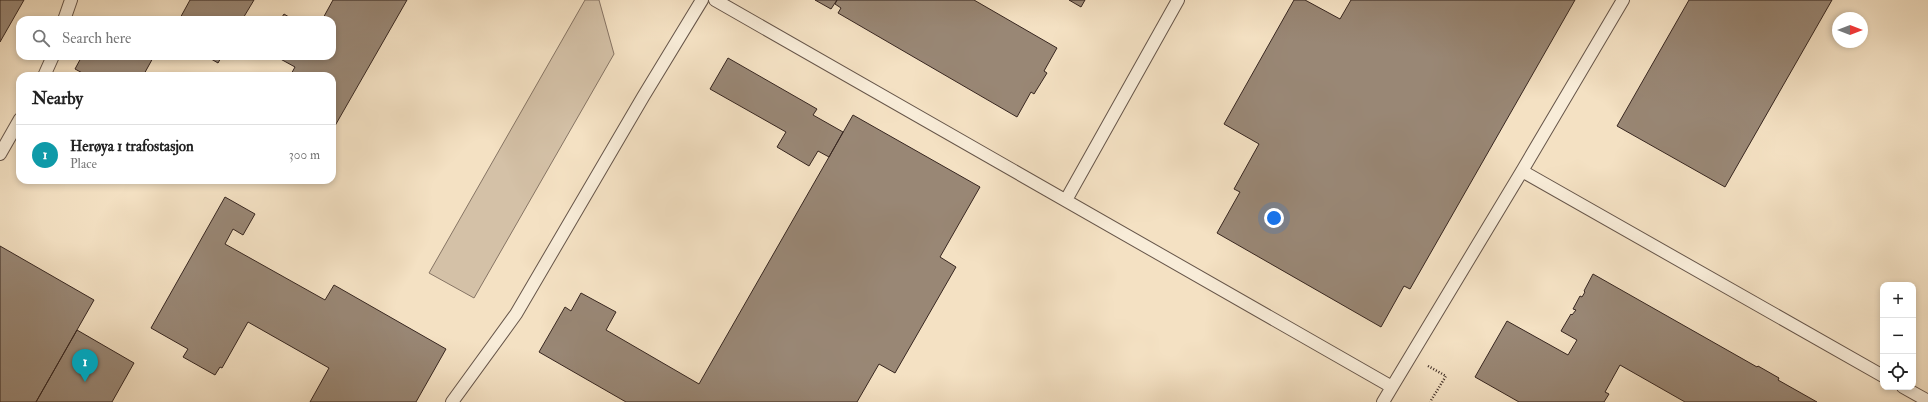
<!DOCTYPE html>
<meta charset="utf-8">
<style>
:root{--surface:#fff;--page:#f6f6f6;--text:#222;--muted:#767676;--line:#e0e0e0;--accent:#2563eb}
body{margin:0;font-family:"IM FELL Double Pica",serif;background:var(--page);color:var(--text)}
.controls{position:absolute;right:12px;bottom:12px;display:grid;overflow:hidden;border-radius:8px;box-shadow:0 2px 6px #0003}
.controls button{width:36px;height:36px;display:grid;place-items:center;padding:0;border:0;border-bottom:1px solid var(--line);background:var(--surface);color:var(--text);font:20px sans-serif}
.compass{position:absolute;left:1832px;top:12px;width:36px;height:36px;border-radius:50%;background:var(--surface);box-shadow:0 2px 6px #0003;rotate:90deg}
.you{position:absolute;left:1274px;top:218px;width:14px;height:14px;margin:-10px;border:3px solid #fff;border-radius:50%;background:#1a73e8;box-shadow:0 0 0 6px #1a73e833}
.badge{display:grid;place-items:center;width:26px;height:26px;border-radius:50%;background:var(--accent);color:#fff;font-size:13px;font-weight:700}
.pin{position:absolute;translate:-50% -33px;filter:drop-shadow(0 1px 2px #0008)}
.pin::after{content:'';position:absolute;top:21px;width:14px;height:12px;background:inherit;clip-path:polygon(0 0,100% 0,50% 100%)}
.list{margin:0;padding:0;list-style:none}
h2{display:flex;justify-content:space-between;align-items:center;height:52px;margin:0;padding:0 16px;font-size:17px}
h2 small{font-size:13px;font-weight:400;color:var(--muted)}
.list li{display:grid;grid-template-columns:26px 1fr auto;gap:12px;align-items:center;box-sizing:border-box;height:60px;padding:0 16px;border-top:1px solid var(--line)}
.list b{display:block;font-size:15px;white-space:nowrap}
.list p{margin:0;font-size:13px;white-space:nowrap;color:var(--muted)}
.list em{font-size:13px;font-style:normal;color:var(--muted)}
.icon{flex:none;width:22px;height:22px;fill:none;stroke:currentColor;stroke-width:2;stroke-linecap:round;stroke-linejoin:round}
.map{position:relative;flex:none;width:1928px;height:402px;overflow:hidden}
.search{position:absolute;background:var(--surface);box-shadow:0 2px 6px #0003;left:16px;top:16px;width:320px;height:44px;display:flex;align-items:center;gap:10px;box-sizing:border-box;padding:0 14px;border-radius:12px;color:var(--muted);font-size:15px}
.panel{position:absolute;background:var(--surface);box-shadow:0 2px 6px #0003;left:16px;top:72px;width:320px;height:112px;border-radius:12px}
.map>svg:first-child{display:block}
</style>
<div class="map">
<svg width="1928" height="402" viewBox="0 0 1928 402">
<rect width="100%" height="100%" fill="#f4e1c3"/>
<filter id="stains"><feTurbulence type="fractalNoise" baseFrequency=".005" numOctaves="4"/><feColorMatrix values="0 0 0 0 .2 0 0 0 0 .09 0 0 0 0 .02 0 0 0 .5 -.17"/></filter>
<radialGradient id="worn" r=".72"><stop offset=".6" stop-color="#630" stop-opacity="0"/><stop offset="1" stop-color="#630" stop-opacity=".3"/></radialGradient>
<!-- green -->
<path fill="#d4c1a7" stroke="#867464" d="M585 0H599L614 54 474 298 429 273Z"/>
<!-- building -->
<path fill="#998775" stroke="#372620" d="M0 0H24L0 42Z
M190 0H254L242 20H179Z
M333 0H407L332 131V76H290L295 67 275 56H332V20H322Z
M815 0H837L831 9Z
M837 0H974L1057 48 1044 71 1047 73 1034 94 1031 92 1017 117 838 13 841 8 835 4Z
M1069 0H1085L1081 7Z
M1294 0H1305L1340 19 1351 0H1575L1410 289 1404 286 1381 327 1217 233 1240 192 1234 189 1259 144 1224 124Z
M1689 0H1832L1725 187 1617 126Z
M284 14 294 20H280Z
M82 56H154L143 76H88L75 69Z
M206 56H222L218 63Z
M728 58 817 109 813 115 843 132 829 157 818 151 809 166 777 147 786 132 710 89Z
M853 115 980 187 940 257 956 267 895 373 879 364 857 402H626L539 352 565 307 571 311 581 293 616 312 606 330 699 384Z
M225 197 255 214 243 235 233 229 225 244 325 300 334 285 446 349 416 402H310L329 368 248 322 222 368 220 367 215 375 183 357 188 349 151 328Z
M0 246 94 300 36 402H0Z
M1593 274 1757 367 1758 366 1779 378 1778 380 1817 402H1685L1620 365 1605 392 1609 394 1604 402H1519L1475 377 1507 321 1568 355 1577 340 1561 331 1571 314 1572 315 1576 310 1573 309 1580 296 1582 297 1585 292 1584 291Z
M77 330 134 363 112 402H36Z"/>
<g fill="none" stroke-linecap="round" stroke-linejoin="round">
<!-- lane casing -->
<g stroke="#665549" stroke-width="14">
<path id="lane" d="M715 0 1392 387 1383 402
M64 20 71 0
M44 76 53 56
M0 154 20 119
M1522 171 1883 376
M1066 200 1178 0
M1392 387 1522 171 1623 0
M1903 387 1928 401
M452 402 516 314 643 97 702 0"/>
</g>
<!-- path -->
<path stroke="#372620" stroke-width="2.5" stroke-dasharray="1 2" stroke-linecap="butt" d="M1428 366 1446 376 1430 402"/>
<!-- lane -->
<use href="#lane" stroke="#f8ecd8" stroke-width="12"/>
</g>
<rect width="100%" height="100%" filter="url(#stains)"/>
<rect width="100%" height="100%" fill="url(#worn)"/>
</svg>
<div class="controls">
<button>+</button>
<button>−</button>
<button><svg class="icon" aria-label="locate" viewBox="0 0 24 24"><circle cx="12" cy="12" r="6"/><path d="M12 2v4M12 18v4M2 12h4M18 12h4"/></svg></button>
</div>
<svg class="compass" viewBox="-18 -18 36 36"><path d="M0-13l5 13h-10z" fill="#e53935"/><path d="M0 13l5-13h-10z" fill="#767676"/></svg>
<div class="you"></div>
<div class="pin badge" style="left:85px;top:382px;background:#0f9aa8">1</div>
<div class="search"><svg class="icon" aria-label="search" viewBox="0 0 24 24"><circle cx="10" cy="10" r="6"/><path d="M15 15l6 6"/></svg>Search here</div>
<section class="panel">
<h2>Nearby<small></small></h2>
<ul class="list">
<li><span class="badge" style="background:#0f9aa8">1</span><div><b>Herøya 1 trafostasjon</b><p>Place</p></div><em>300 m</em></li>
</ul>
</section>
</div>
